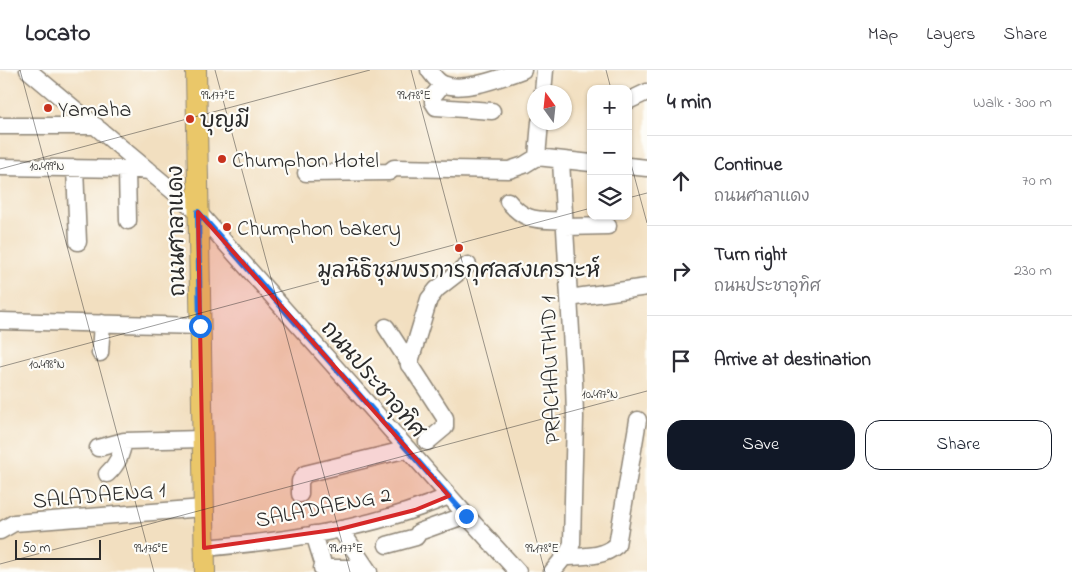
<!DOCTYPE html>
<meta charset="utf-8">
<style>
:root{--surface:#fff;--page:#f2f2f3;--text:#2b2b33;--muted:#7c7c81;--line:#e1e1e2;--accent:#111827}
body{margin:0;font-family:"Indie Flower","Playpen Sans Thai",sans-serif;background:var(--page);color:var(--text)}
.controls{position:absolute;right:15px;top:15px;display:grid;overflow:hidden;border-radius:10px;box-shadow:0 1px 4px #0004}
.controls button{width:45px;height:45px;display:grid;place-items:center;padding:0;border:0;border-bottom:1px solid var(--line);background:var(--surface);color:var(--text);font:25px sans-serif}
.compass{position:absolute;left:527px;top:15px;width:45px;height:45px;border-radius:50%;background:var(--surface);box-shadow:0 1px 4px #0004;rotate:345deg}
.scale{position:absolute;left:15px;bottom:12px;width:86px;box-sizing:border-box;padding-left:5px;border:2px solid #2b2b2b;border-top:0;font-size:14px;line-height:18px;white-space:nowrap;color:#2b2b2b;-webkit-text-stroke:4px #fdfcf7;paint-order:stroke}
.stop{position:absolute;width:15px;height:15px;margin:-11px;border:4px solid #1a73e8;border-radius:50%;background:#fff}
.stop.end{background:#1a73e8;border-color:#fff;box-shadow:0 1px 5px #0008}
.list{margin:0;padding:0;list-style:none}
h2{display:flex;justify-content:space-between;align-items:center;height:65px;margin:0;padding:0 20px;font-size:21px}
h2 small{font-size:16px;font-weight:400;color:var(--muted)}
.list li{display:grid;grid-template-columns:32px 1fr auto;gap:15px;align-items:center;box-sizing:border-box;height:90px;padding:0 20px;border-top:1px solid var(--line)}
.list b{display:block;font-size:19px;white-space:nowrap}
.list p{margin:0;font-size:16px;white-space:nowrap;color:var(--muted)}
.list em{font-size:16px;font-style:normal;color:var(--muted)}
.actions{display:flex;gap:10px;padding:15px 20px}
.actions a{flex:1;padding:11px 0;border:1px solid var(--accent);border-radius:15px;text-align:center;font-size:18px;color:var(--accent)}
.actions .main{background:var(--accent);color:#fff}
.icon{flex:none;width:28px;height:28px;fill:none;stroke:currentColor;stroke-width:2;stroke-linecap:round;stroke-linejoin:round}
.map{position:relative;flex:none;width:647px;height:502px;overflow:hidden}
header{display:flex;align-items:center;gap:30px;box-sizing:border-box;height:70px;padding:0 25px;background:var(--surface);border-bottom:1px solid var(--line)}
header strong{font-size:24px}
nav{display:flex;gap:28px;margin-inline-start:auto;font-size:18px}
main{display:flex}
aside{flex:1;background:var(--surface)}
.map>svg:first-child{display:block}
</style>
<header>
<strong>Locato</strong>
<nav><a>Map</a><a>Layers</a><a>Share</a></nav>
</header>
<main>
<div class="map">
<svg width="647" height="502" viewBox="0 0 647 502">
<rect width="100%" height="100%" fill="#fdfcf7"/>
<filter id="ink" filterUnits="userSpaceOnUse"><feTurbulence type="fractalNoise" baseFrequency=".02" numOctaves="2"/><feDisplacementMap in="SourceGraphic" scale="10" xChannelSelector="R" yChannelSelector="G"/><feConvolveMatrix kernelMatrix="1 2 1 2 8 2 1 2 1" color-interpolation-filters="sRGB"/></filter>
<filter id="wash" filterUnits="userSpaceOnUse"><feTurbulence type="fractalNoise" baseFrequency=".0096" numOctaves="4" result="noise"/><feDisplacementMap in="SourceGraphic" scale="20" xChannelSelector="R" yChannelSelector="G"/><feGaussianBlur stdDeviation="1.12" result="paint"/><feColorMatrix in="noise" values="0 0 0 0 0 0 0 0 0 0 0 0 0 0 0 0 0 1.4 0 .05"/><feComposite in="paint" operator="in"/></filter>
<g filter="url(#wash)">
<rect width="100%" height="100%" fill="#f2dfc0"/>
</g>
<g filter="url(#ink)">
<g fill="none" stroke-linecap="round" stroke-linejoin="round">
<!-- minor casing -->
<g stroke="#8e8576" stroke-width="19">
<path id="minor" d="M28 0 198 142 466 445 518 502
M429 0C433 5 436 11 443 14 464 23 502 7 523 0
M443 14 433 26V32L436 37 492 41
M543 22 545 0
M628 31 647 22
M540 52 537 87 591 93
M0 56H96
M628 96 647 98
M0 97 127 99 150 101
M75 98 78 172
M127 99 128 151
M306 103 389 102 394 98 509 100 524 95 537 87
M508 131C526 153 538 149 565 151
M565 157 608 156
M569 228 647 217
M0 251 200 256
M386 257 445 348V357L427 372
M100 283 102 253
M409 295 429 229 437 219 468 195
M98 378 124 371 202 369
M107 404C118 394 121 385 124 371
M300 424V411L305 404 408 379
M340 459 369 502
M0 461 14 453 203 438
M314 464 322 490
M387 475 416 467 419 462 466 445
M204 478C287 471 371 459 449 426
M565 487C584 486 602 488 617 475L638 350
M322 498H366
M552 502 569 481 572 473 575 347 574 312 561 91"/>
</g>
<!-- major casing -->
<g stroke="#8e8576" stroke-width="22">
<path id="major" d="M196 0 205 502"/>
</g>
<!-- minor -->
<use href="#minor" stroke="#fff" stroke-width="16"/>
<!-- major -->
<use href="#major" stroke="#eac769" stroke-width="20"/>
</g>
</g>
<g fill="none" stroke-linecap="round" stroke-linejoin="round" filter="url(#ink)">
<!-- route -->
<path stroke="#1a73e8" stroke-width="6" d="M200 256 198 142 466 446"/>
</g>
<!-- marked area -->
<path fill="#d62828" fill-opacity="0.2" stroke="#d62828" stroke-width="4" stroke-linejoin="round" d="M198 142 449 426 415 440 340 459 204 478Z"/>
<!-- ticks -->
<path fill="none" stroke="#2b2b2b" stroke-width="1" stroke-opacity="0.45" d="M20 0 154 502M215 0 350 502M411 0 545 502M606 0 611 19M628 83 647 153M0 99 370 0M628 128 647 123M0 297 591 138M0 494 647 321"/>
<!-- markers -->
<g fill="#c8321e" stroke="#fdfcf7" stroke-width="2">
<circle cx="48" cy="38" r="5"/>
<circle cx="190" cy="49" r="5"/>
<circle cx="222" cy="89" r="5"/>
<circle cx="227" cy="157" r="5"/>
<circle cx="459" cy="178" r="5"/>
</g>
<g text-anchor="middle" stroke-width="4.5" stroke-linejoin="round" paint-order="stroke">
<!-- poi labels -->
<g font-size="22" fill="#2b2b2b" stroke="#fdfcf7" text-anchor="start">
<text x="58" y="46">Yamaha</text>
<text x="200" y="57">บุญมี</text>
<text x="232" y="97">Chumphon Hotel</text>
<text x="237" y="165">Chumphon bakery</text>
<text x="459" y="207" text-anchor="middle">มูลนิธิชุมพรการกุศลสงเคราะห์</text>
</g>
<!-- street labels -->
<g font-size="22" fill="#2b2b2b" stroke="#fdfcf7">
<text transform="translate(175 161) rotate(-91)" y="8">ถนนศาลาแดง</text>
<text transform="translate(549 300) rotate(-92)" y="8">PRACHAUTHID 1</text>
<text transform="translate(374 308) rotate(49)" y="8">ถนนประชาอุทิศ</text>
<text transform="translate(99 424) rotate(-5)" y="8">SALADAENG 1</text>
<text transform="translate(323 436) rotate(-11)" y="8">SALADAENG 2</text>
</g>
</g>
<g font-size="12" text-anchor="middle" fill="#2b2b2b" stroke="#fdfcf7" stroke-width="4.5" stroke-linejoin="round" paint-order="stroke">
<text x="218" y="29">99.177°E</text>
<text x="414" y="29">99.178°E</text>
<text x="47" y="100">10.499°N</text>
<text x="47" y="298">10.498°N</text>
<text x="600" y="328">10.497°N</text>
<text x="151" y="482">99.176°E</text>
<text x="346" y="482">99.177°E</text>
<text x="542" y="482">99.178°E</text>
</g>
</svg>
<div class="controls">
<button>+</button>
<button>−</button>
<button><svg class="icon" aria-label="layers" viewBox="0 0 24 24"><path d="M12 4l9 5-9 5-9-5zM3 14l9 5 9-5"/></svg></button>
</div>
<svg class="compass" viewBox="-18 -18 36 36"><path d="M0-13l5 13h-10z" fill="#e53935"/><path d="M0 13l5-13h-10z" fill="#7c7c81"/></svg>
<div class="scale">50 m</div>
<div class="stop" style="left:200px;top:256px"></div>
<div class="stop end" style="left:466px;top:446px"></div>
</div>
<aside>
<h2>4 min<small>Walk · 300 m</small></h2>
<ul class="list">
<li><svg class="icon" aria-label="ahead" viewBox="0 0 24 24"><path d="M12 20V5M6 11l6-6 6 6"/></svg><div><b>Continue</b><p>ถนนศาลาแดง</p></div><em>70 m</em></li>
<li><svg class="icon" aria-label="right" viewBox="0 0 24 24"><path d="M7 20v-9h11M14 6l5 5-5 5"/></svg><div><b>Turn right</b><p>ถนนประชาอุทิศ</p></div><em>230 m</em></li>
<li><svg class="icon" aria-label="arrive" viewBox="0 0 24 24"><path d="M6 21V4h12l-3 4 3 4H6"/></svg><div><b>Arrive at destination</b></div></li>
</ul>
<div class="actions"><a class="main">Save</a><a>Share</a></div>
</aside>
</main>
